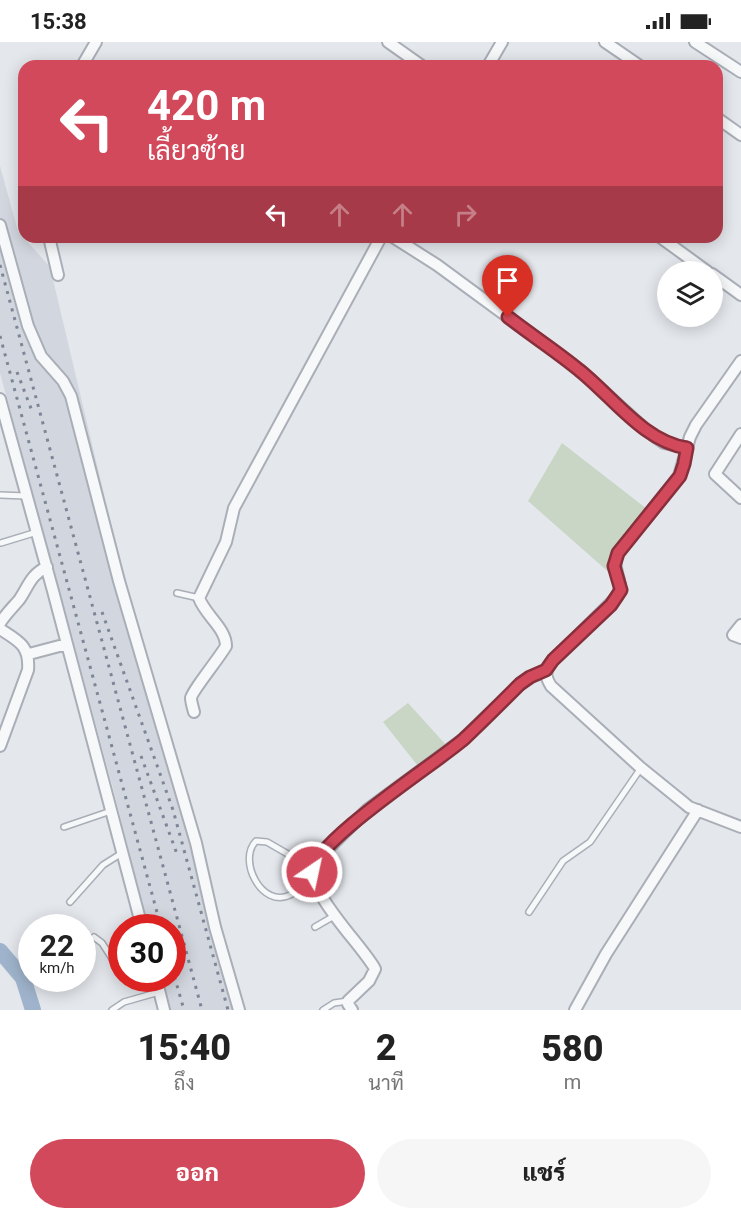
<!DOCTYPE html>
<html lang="th">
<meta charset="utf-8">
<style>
body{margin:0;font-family:Roboto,Sarabun,sans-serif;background:#f6f6f6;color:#222;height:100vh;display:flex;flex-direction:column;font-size:22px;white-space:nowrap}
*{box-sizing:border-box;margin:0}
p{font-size:20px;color:#767676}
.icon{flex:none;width:33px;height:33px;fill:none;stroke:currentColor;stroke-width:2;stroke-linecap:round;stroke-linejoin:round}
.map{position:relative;height:968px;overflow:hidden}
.details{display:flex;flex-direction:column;background:#fff;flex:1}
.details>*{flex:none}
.guide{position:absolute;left:18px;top:18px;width:705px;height:183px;border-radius:18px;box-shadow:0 3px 15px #0003;background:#d1495b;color:#fff;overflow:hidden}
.tools{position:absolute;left:657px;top:219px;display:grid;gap:12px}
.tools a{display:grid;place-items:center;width:66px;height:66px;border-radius:50%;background:#fff;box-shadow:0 3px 15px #0003;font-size:30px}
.speed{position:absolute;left:18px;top:872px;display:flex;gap:12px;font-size:30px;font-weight:700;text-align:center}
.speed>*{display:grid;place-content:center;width:78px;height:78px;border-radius:50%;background:#fff;box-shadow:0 3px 15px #0003;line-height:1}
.speed small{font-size:15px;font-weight:400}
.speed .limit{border:9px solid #d22;background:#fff;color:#111}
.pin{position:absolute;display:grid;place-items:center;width:51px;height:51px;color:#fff;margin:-62px -26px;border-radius:50% 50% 50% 0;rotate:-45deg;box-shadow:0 0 6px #0007}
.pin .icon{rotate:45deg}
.me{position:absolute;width:66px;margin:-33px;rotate:34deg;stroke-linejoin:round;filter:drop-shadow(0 0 4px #0008)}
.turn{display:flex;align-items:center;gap:21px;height:126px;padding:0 30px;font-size:27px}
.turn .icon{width:78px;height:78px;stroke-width:2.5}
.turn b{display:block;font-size:42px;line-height:51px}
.lanes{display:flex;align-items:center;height:57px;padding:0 30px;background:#0003;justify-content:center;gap:30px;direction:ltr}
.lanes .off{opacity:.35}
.eta{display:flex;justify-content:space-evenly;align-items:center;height:102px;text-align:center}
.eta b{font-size:36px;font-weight:800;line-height:42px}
.cta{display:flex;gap:12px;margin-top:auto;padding:12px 30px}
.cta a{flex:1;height:69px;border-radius:36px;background:#d1495b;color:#fff;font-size:24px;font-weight:800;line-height:69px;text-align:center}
.cta a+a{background:#f6f6f6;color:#222}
.status{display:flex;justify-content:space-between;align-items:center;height:42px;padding:0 30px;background:#fff;direction:ltr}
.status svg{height:16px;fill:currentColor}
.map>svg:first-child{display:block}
.built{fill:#d2d6de}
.green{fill:#c9d6c5}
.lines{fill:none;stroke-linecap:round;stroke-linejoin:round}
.river{stroke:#9fb4cc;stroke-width:16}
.lane-casing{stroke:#a9aeb7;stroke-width:8}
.street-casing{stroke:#a9aeb7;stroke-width:14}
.lane{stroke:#f7f8fa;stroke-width:5}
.street{stroke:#f7f8fa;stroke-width:10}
.rail{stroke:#7d8696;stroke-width:3;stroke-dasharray:3 6;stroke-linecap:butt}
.route-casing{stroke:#882f3b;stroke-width:15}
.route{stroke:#d1495b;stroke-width:10}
</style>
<div class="status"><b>15:38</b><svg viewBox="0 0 49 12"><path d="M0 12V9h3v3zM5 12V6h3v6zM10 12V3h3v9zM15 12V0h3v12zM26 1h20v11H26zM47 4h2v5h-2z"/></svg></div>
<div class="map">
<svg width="741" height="968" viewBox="0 0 741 968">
<rect width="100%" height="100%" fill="#e4e7ec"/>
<path class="built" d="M 0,124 L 18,189 L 50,225 L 173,743 L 235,968 L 169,968 L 161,936 L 172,936 L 172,885 L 148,885 L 112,742 L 0,331 Z"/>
<path class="green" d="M 562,401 L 647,467 L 613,509 L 613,534 L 528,459 Z
M 408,661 L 447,704 L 418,724 L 383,680 Z"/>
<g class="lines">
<path class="river" d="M 0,909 L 23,936 L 33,968"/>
<g class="lane-casing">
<path id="lane" d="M 0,453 L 26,454
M 1,501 L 37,490
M 177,551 L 199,556
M 64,785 L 111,769
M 312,826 L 267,800 L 256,799 C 237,818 262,867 290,853 C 299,849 306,838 312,830
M 70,860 L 103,823 L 122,811
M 529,870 L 563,819 L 590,800 L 641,726
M 315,885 L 334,874
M 94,895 L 102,901 L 113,918 L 122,918
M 112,968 L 124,960 L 159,950
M 323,968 L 334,961 L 348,959"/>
</g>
<g class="street-casing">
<path id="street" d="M 388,0 L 422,24
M 605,0 L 640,24
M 695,0 L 741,30
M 82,24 L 96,0
M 488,24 L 502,0
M 717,76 L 741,93
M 0,183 L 28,284 L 41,314 L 63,339 L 71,354 L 119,539 L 196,801 L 215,885 L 239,968
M 49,195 L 58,233
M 393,195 L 437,223 L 580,328 L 647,389 L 664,401 L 687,406
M 660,195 L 708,230
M 712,232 L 741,253
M 741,319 L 696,383 L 690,395 L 679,434 L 618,511 C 610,529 626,539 617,555 L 553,618 C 545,627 544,633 551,644 L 641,726 L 683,760 L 689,765 L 741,785
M 0,357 L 53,549 L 142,885
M 741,392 L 715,432 L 741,456
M 0,581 C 5,573 12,566 19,558 C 28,545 31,532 47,525
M 741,583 L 733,593 L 741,596
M 0,587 C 19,599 30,604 28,628 L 0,704
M 29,612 L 67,602
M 194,670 C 193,666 191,660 191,656 C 192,649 220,615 226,604 C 226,586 205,573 199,556 L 226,500 L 234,466 L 381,195
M 156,936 L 164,968
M 352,968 L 348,962 L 348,959 L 369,939 L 375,927 C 363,904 303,847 314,821 L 367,768 L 462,698 L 520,642 L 530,635 L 546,629
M 575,968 L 606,912 L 698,768"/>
</g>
<use href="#lane" class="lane"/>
<use href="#street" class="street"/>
<path class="rail" d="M 0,223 L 202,968
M 0,294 L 161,885
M 17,330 L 32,369
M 102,570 L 173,768 L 228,968
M 141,714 L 177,812
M 172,926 L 184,968"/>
</g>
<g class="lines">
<g class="route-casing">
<path id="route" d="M 312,830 C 313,800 438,720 464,697 C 483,679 502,660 520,642 L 530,635 L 546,628 L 553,618 L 611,563 L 621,548 L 614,524 L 618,511 L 680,434 L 684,422 L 687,406 C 644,400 612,354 579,328 C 556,309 531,293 508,275"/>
</g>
<use href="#route" class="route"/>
</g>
</svg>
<div class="tools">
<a><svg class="icon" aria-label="layers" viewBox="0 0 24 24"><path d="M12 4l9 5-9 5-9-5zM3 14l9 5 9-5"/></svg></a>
</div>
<div class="speed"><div>22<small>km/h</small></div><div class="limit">30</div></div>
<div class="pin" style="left:508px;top:275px;background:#d93025"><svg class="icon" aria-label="arrive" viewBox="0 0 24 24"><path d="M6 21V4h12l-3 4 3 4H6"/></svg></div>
<svg class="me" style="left:312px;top:830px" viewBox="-20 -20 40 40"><circle r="17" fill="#d1495b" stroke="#fff" stroke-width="3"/><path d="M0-11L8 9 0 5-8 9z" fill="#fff"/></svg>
<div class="guide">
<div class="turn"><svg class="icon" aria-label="left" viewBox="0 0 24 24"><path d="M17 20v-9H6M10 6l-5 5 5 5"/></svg><div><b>420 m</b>เลี้ยวซ้าย</div></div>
<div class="lanes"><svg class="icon" aria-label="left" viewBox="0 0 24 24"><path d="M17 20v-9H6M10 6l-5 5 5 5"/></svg><svg class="icon off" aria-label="ahead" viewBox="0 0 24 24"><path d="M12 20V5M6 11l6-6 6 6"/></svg><svg class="icon off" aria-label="ahead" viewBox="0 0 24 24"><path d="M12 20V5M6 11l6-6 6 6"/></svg><svg class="icon off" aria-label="right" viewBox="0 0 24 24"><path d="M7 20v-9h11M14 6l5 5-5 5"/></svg></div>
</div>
</div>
<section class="details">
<div class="eta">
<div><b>15:40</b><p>ถึง</p></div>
<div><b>2</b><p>นาที</p></div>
<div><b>580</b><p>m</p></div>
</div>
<div class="cta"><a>ออก</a><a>แชร์</a></div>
</section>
